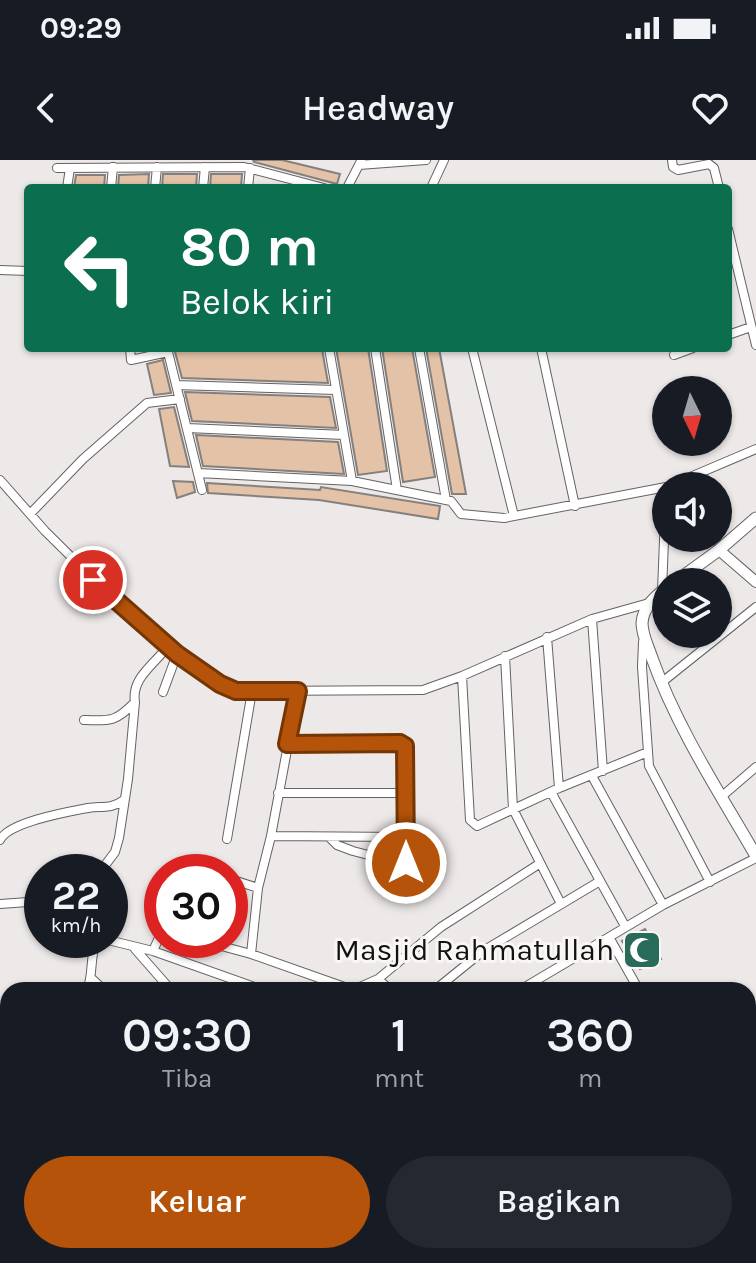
<!DOCTYPE html>
<html lang="id">
<style>
body{margin:0;font-family:Karla,sans-serif;background:#242831;color:#f1f3f6;height:100vh;display:flex;flex-direction:column;font-size:30px;white-space:nowrap}
*{box-sizing:border-box;margin:0}
p{font-size:26px;color:#9ea1a6}
.icon{flex:none;width:44px;height:44px;fill:none;stroke:currentColor;stroke-width:2;stroke-linecap:round;stroke-linejoin:round}
.map{position:relative;flex:1;overflow:hidden}
.panel{position:absolute;left:0px;top:822px;width:756px;height:282px;display:flex;flex-direction:column;background:#171b24;border-radius:24px 24px 0 0;box-shadow:0 2px 6px #0004}
.panel>*{flex:none}
.hud{position:absolute;left:24px;top:24px;width:708px;height:168px;border-radius:8px;box-shadow:0 2px 6px #0004;background:#0b6e4f;color:#fff;overflow:hidden}
.needle{width:52px;rotate:175deg}
.buttons{position:absolute;left:652px;top:216px;display:grid;gap:16px}
.buttons a{display:grid;place-items:center;width:80px;height:80px;border-radius:50%;background:#171b24;box-shadow:0 2px 6px #0004;font-size:40px}
.speed{position:absolute;left:24px;top:694px;display:flex;gap:16px;font-size:40px;font-weight:700;text-align:center}
.speed>*{display:grid;place-content:center;width:104px;height:104px;border-radius:50%;background:#171b24;box-shadow:0 2px 6px #0004;line-height:1}
.speed small{font-size:20px;font-weight:400}
.speed .limit{border:12px solid #d22;background:#fff;color:#111}
.pin{position:absolute;display:grid;place-items:center;width:68px;height:68px;color:#fff;margin:-34px;border:4px solid #fff;border-radius:50%;box-shadow:0 2px 8px #0007}
.me{position:absolute;width:88px;margin:-44px;rotate:0deg;stroke-linejoin:round;filter:drop-shadow(0 0 6px #0008)}
.turn{display:flex;align-items:center;gap:28px;height:168px;padding:0 24px;font-size:36px}
.turn .icon{width:104px;height:104px;stroke-width:2.5}
.turn b{display:block;font-size:56px;line-height:68px}
.eta{display:flex;justify-content:space-evenly;align-items:center;height:136px;text-align:center}
.eta b{font-size:48px;font-weight:600;line-height:56px}
.button{display:flex;gap:16px;margin-top:auto;padding:16px 24px}
.button a{flex:1;height:92px;border-radius:48px;background:#b45309;color:#fff;font-size:32px;font-weight:600;line-height:92px;text-align:center}
.button a+a{background:#242831;color:#f1f3f6}
.status{display:flex;justify-content:space-between;align-items:center;height:56px;padding:0 40px;background:#171b24;direction:ltr}
.status svg{height:22px;fill:currentColor}
header{display:flex;justify-content:space-between;align-items:center;height:104px;padding:0 24px;background:#171b24;font-size:36px;font-weight:600}
.map>svg:first-child{display:block}
.building{fill:#e4c2a7;stroke:#83807e;stroke-width:2}
.lines{fill:none;stroke-linecap:round;stroke-linejoin:round}
.minor-casing{stroke:#666262;stroke-width:10}
.tertiary-casing{stroke:#666262;stroke-width:12}
.secondary-casing{stroke:#666262;stroke-width:13}
.minor{stroke:#fff;stroke-width:8}
.tertiary{stroke:#fff;stroke-width:10}
.secondary{stroke:#fff;stroke-width:11}
.route-casing{stroke:#753606;stroke-width:20}
.route{stroke:#b45309;stroke-width:14}
.labels{text-anchor:middle;stroke-width:6;stroke-linejoin:round;paint-order:stroke}
.poi-label{font-size:30px;fill:#131211;stroke:#faf6f5;text-anchor:end}
</style>
<div class="status"><b>09:29</b><svg viewBox="0 0 49 12"><path d="M0 12V9h3v3zM5 12V6h3v6zM10 12V3h3v9zM15 12V0h3v12zM26 1h20v11H26zM47 4h2v5h-2z"/></svg></div>
<header><svg class="icon" aria-label="back" viewBox="0 0 24 24"><path d="M15 5l-7 7 7 7"/></svg>Headway<svg class="icon" aria-label="heart" viewBox="0 0 24 24"><path d="M12 20l-8-8c-3-5 5-10 8-4 3-6 11-1 8 4z"/></svg></header>
<div class="map">
<svg width="756" height="1103" viewBox="0 0 756 1103">
<rect width="100%" height="100%" fill="#ede9e8"/>
<path class="building" d="M 253,0 L 282,0 L 340,14 L 337,24 L 254,2 Z
M 149,14 L 148,28 L 118,28 L 119,15 Z
M 163,14 L 197,14 L 196,28 L 162,28 Z
M 211,14 L 242,14 L 241,28 L 210,28 Z
M 76,15 L 105,15 L 104,28 L 74,28 Z
M 174,188 L 322,189 L 328,223 L 182,218 Z
M 336,188 L 368,188 L 387,311 L 358,315 Z
M 382,188 L 412,188 L 435,317 L 403,322 Z
M 426,188 L 439,188 L 466,334 L 452,334 Z
M 163,200 L 171,233 L 154,235 L 147,204 Z
M 185,232 L 330,237 L 336,268 L 192,261 Z
M 174,247 L 189,307 L 170,306 L 159,249 Z
M 196,275 L 338,282 L 344,314 L 203,306 Z
M 173,321 L 193,322 L 195,332 L 177,338 Z
M 207,323 L 320,330 L 321,327 L 440,346 L 438,359 L 319,340 L 208,333 Z
M 645,769 L 661,799 L 640,809 L 622,781 Z"/>
<g class="lines">
<g class="minor-casing">
<path id="minor" d="M 672,0 L 673,7 L 678,10 L 709,4 L 714,8 L 719,28
M 359,5 L 426,0
M 57,8 L 244,7 L 324,28
M 67,28 L 70,8
M 111,28 L 113,7
M 155,28 L 157,7
M 203,28 L 205,7
M 248,28 L 250,8
M 347,28 L 361,1
M 431,28 L 444,0
M 728,69 L 756,185
M 0,110 L 28,111
M 728,175 L 751,167
M 130,188 L 131,200 L 168,192
M 167,188 L 202,330
M 329,188 L 352,321
M 375,188 L 397,330
M 419,188 L 446,340
M 472,188 L 514,356
M 541,188 L 575,346
M 674,195 L 693,188
M 176,225 L 336,230
M 187,268 L 344,275
M 198,313 L 352,321 L 451,341 L 461,354 L 504,358 L 666,327
M 0,320 L 45,371 L 127,452 L 177,494 L 220,524 L 236,531 L 423,530 L 462,516 L 592,459 L 649,443
M 669,326 L 756,289
M 30,354 L 83,299 L 147,243 L 180,239
M 662,431 L 666,329
M 592,459 L 603,611
M 547,477 L 559,628
M 643,482 L 642,507 L 649,606 L 710,722
M 505,496 L 513,649 L 561,744
M 462,516 L 470,660 L 477,666 L 559,628 L 648,592
M 661,523 L 756,447
M 298,531 L 271,676 L 406,677
M 163,532 L 177,494
M 84,560 C 110,561 116,562 135,542 C 131,518 154,505 168,486
M 287,584 L 400,583 L 405,586 L 406,703
M 592,616 L 663,745
M 551,632 L 625,766
M 278,633 L 406,633
M 721,637 L 756,607
M 330,678 L 337,685 L 353,691 L 433,712
M 227,679 L 252,531
M 0,680 C 9,662 67,652 88,648 C 102,646 112,649 124,640
M 100,712 L 115,692 L 119,678 L 128,619 L 135,542
M 190,712 L 196,710 L 209,712
M 230,719 L 258,728
M 0,744 L 42,741
M 609,777 L 636,825
M 108,780 L 153,791 L 263,830
M 199,780 L 251,794 L 353,830
M 135,789 L 171,830
M 153,791 L 162,771
M 251,794 L 258,728 L 271,676
M 92,819 L 104,830
M 87,830 C 94,814 89,796 97,780
M 353,830 L 378,819
M 390,830 L 378,819 L 441,767 L 539,704
M 435,830 L 483,791 L 600,721
M 520,830 L 663,745 L 756,698
M 626,830 L 636,825 L 639,830
M 472,1096 L 478,1103
M 532,1096 L 538,1103
M 447,1103 L 454,1096"/>
</g>
<g class="tertiary-casing">
<path id="tertiary" d="M 719,390 L 756,422"/>
</g>
<g class="secondary-casing">
<path id="secondary" d="M 675,422 L 719,390 L 756,358
M 666,428 C 655,437 643,447 642,463 C 642,475 648,486 652,498 C 677,568 719,632 756,696
M 748,937 L 756,930
M 579,1103 L 586,1096"/>
</g>
<use href="#minor" class="minor"/>
<use href="#tertiary" class="tertiary"/>
<use href="#secondary" class="secondary"/>
</g>
<g class="lines">
<g class="route-casing">
<path id="route" d="M 93,420 L 177,494 L 220,524 L 236,531 L 298,531 L 287,584 L 400,583 L 405,586 L 406,703"/>
</g>
<use href="#route" class="route"/>
</g>
<defs>
<g id="mosque-square" transform="scale(2)"><rect x="-9" y="-9" width="18" height="18" rx="4" fill="#296b5b" stroke="#faf6f5"/><path d="M3.5-4.9A6 6 0 1 0 3.5 4.9A5 5 0 1 1 3.5-4.9Z" fill="#fff"/></g>
</defs>
<g fill-rule="evenodd">
<use href="#mosque-square" x="642" y="790"/>
</g>
<g class="labels">
<g class="poi-label">
<text x="614" y="800">Masjid Rahmatullah</text>
</g>
</g>
</svg>
<div class="buttons">
<a><svg class="needle" viewBox="-14 -14 28 28"><path d="M0-13l5 13h-10z" fill="#e53935"/><path d="M0 13l5-13h-10z" fill="#9ea1a6"/></svg></a>
<a><svg class="icon" aria-label="sound" viewBox="0 0 24 24"><path d="M4 9h4l5-4v14l-5-4H4zM17 9q2 3 0 6"/></svg></a>
<a><svg class="icon" aria-label="layers" viewBox="0 0 24 24"><path d="M12 4l9 5-9 5-9-5zM3 14l9 5 9-5"/></svg></a>
</div>
<div class="speed"><div>22<small>km/h</small></div><div class="limit">30</div></div>
<div class="pin" style="left:93px;top:420px;background:#d93025"><svg class="icon" aria-label="arrive" viewBox="0 0 24 24"><path d="M6 21V4h12l-3 4 3 4H6"/></svg></div>
<svg class="me" style="left:406px;top:703px" viewBox="-20 -20 40 40"><circle r="17" fill="#b45309" stroke="#fff" stroke-width="3"/><path d="M0-11L8 9 0 5-8 9z" fill="#fff"/></svg>
<div class="hud">
<div class="turn"><svg class="icon" aria-label="left" viewBox="0 0 24 24"><path d="M17 20v-9H6M10 6l-5 5 5 5"/></svg><div><b>80 m</b>Belok kiri</div></div>
</div>
<section class="panel">
<div class="eta">
<div><b>09:30</b><p>Tiba</p></div>
<div><b>1</b><p>mnt</p></div>
<div><b>360</b><p>m</p></div>
</div>
<div class="button"><a>Keluar</a><a>Bagikan</a></div>
</section>
</div>
